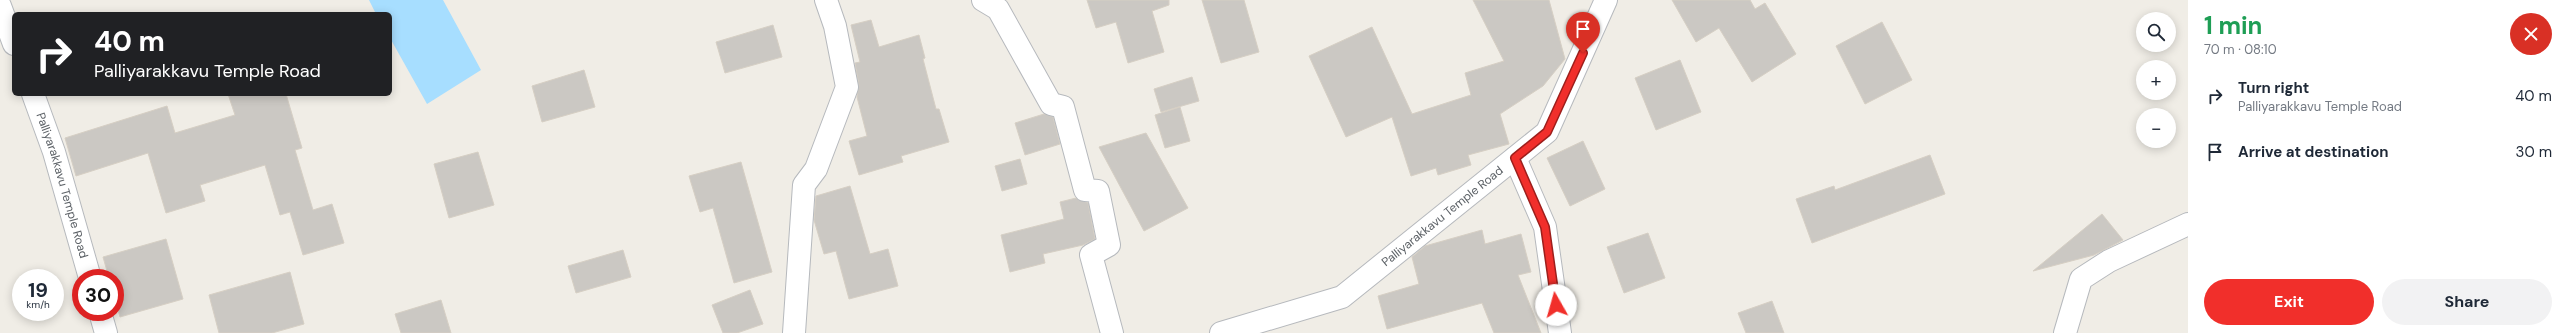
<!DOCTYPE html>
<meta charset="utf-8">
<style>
body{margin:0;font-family:"DM Sans",sans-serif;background:#f2f2f3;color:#1f2937;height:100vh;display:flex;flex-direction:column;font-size:15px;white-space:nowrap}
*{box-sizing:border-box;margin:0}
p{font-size:13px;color:#747a83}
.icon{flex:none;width:22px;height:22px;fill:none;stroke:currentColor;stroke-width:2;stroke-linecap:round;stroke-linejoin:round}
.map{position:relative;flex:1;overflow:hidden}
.drawer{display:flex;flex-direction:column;background:#fff;width:380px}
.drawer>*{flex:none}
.hud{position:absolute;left:12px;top:12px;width:380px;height:84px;border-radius:6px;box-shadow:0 2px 10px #0003;background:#202124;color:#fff;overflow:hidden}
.fabs{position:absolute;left:2136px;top:12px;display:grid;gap:8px}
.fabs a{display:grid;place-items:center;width:40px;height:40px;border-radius:50%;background:#fff;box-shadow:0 2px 10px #0003;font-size:20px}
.speed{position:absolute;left:12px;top:269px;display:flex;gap:8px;font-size:20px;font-weight:700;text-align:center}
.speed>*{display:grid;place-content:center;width:52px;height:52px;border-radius:50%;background:#fff;box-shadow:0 2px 10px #0003;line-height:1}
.speed small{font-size:10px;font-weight:400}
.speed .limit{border:6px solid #d22;background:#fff;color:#111}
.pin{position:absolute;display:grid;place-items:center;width:34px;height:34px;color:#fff;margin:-41px -17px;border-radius:50% 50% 50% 0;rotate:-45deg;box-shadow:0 0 4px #0007}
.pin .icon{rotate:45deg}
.me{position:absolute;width:44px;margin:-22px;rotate:353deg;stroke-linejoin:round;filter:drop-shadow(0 0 3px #0008)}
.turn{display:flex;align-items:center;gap:14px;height:84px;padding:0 16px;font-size:18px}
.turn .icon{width:52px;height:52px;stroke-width:2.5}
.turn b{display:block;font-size:28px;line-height:34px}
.round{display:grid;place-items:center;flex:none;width:42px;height:42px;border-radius:21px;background:#f2f2f3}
.headline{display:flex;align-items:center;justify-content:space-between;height:68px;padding:0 16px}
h1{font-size:24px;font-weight:700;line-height:30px;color:#1e9e55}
.cta{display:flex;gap:8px;margin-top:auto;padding:8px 16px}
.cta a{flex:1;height:46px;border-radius:24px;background:#f12f2b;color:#fff;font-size:16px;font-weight:700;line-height:46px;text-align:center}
.cta a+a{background:#f2f2f3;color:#1f2937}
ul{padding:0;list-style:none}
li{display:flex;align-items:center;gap:12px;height:56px;padding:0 16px}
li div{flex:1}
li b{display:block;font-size:15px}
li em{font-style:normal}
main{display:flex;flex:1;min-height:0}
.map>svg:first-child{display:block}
.water{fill:#a7deff}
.building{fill:#cbc8c3;stroke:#d6cfc4}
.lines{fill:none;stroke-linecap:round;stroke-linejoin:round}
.minor-casing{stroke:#b6b9bd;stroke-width:24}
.tertiary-casing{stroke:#b6b9bd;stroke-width:24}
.minor{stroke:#fff;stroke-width:22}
.tertiary{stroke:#fff;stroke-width:22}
.route-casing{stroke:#9d1f1c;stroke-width:10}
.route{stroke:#f12f2b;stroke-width:7}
.labels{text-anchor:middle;stroke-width:3;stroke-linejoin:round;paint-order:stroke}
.street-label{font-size:12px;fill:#5d6267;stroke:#fff}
</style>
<main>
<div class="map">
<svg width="2188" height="333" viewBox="0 0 2188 333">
<rect width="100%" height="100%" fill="#f0ede6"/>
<path class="water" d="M 369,0 L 443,0 L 481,70 L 427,104 L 390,38 L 390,14 L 376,14 Z"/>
<path class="building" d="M 1087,0 L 1169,0 L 1169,5 L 1152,11 L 1164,52 L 1128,63 L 1116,22 L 1096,28 Z
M 1202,0 L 1244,0 L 1259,52 L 1221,63 Z
M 1473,0 L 1549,0 L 1565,59 L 1543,86 L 1500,114 L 1509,144 L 1468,155 L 1471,165 L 1438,175 L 1436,168 L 1411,176 L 1392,117 L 1346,137 L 1309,56 L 1372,27 L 1412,114 L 1471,95 L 1465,73 L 1504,61 Z
M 1672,0 L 1750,0 L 1755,9 L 1765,3 L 1796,54 L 1752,82 L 1719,28 L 1696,42 Z
M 871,20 L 879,47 L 919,35 L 925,58 L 923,59 L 936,109 L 939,109 L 949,142 L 901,156 L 903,162 L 859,175 L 849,141 L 867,136 L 857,97 L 859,85 L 855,63 L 860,62 L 851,25 Z
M 1882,22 L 1912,80 L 1865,104 L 1836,46 Z
M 773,25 L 782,57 L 725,73 L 716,42 Z
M 1680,60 L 1701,112 L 1656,130 L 1635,78 Z
M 584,70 L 595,107 L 542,122 L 532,86 Z
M 1192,77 L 1199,101 L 1161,112 L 1154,89 Z
M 228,94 L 286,94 L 302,148 L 295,150 L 313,210 L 332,204 L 344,243 L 303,255 L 290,212 L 280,215 L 265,165 L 200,185 L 205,201 L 166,213 L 148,153 L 76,176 L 65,138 L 167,106 L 175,133 L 235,115 Z
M 1180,107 L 1190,141 L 1165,148 L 1155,115 Z
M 1044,114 L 1053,117 L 1060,144 L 1025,155 L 1015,123 Z
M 1146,133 L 1188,208 L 1144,231 L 1099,147 Z
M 1583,141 L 1605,189 L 1570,206 L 1547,158 Z
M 478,152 L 494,205 L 449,218 L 434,164 Z
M 1930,155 L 1945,194 L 1812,243 L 1796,199 L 1834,186 L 1835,190 Z
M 1020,159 L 1027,184 L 1002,191 L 995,166 Z
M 741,162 L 772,272 L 734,283 L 713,208 L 700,212 L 689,176 Z
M 850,186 L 870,254 L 888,249 L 898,286 L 849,299 L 836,251 L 824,254 L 814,220 L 816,196 Z
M 1076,198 L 1088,203 L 1095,239 L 1083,245 L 1043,254 L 1045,263 L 1010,272 L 1001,235 L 1064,219 L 1060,202 Z
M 2102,214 L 2123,240 L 2094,255 L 2033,271 Z
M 1482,230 L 1485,244 L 1521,234 L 1531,272 L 1518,275 L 1541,333 L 1494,333 L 1482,303 L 1387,329 L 1378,296 L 1419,284 L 1412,257 L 1425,246 Z
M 1648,233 L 1665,278 L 1624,293 L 1607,247 Z
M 166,239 L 183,299 L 120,317 L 115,299 L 115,278 L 109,278 L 103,257 Z
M 623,250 L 631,277 L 576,293 L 568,266 Z
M 290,272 L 304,324 L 272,333 L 219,333 L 209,295 Z
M 750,290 L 763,324 L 737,333 L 723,333 L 712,305 Z
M 441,300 L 451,333 L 401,333 L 395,314 Z
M 1772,301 L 1784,333 L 1746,333 L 1738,313 Z"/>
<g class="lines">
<g class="minor-casing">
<path id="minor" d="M 983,0 L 998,9 L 1051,104 L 1063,107 L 1085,190 L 1098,191 L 1109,245 L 1091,255 L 1112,333
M 1515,158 L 1545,227 L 1560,333
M 794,333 L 804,185 L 816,169 L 847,87 L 835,26 L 826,0
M 2065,333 L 2081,279 L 2109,261 L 2188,224"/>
</g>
<g class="tertiary-casing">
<g id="tertiary">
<path d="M 0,6 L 14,44"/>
<path id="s1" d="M 33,94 L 54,152 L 90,278"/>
<path d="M 100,312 L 106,333"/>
<path id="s2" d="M 1221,333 L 1342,297 L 1547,132 L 1606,0"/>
</g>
</g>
<use href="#minor" class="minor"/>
<use href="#tertiary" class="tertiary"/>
</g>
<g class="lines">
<g class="route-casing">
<path id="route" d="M 1556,305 L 1545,227 L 1515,158 L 1547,132 L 1583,53"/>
</g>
<use href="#route" class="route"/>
</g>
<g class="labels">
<g class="street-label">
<text dy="4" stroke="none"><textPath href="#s1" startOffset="96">Palliyarakkavu Temple Road</textPath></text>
<text dy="4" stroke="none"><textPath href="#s2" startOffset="255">Palliyarakkavu Temple Road</textPath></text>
</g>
</g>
</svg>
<div class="fabs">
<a><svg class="icon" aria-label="search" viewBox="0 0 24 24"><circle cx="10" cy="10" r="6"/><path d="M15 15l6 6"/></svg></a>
<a>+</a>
<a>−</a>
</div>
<div class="speed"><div>19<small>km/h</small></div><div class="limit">30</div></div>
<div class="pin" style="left:1583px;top:53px;background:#d93025"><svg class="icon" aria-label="arrive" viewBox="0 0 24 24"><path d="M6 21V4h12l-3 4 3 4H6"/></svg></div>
<svg class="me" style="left:1556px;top:305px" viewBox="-20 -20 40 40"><circle r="19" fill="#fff"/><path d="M0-13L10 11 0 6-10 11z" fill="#f12f2b"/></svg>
<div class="hud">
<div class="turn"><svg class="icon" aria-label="right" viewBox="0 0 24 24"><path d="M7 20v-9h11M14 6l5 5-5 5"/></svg><div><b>40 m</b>Palliyarakkavu Temple Road</div></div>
</div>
</div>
<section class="drawer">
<div class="headline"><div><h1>1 min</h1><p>70 m · 08:10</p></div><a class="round" style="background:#d93025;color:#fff"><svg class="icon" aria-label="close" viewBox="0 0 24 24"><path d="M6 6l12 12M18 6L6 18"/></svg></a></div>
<ul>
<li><svg class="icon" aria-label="right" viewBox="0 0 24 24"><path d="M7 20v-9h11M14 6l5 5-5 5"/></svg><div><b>Turn right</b><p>Palliyarakkavu Temple Road</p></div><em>40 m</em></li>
<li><svg class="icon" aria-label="arrive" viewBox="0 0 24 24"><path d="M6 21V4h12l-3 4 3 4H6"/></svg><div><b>Arrive at destination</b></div><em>30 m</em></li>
</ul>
<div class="cta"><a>Exit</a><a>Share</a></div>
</section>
</main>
